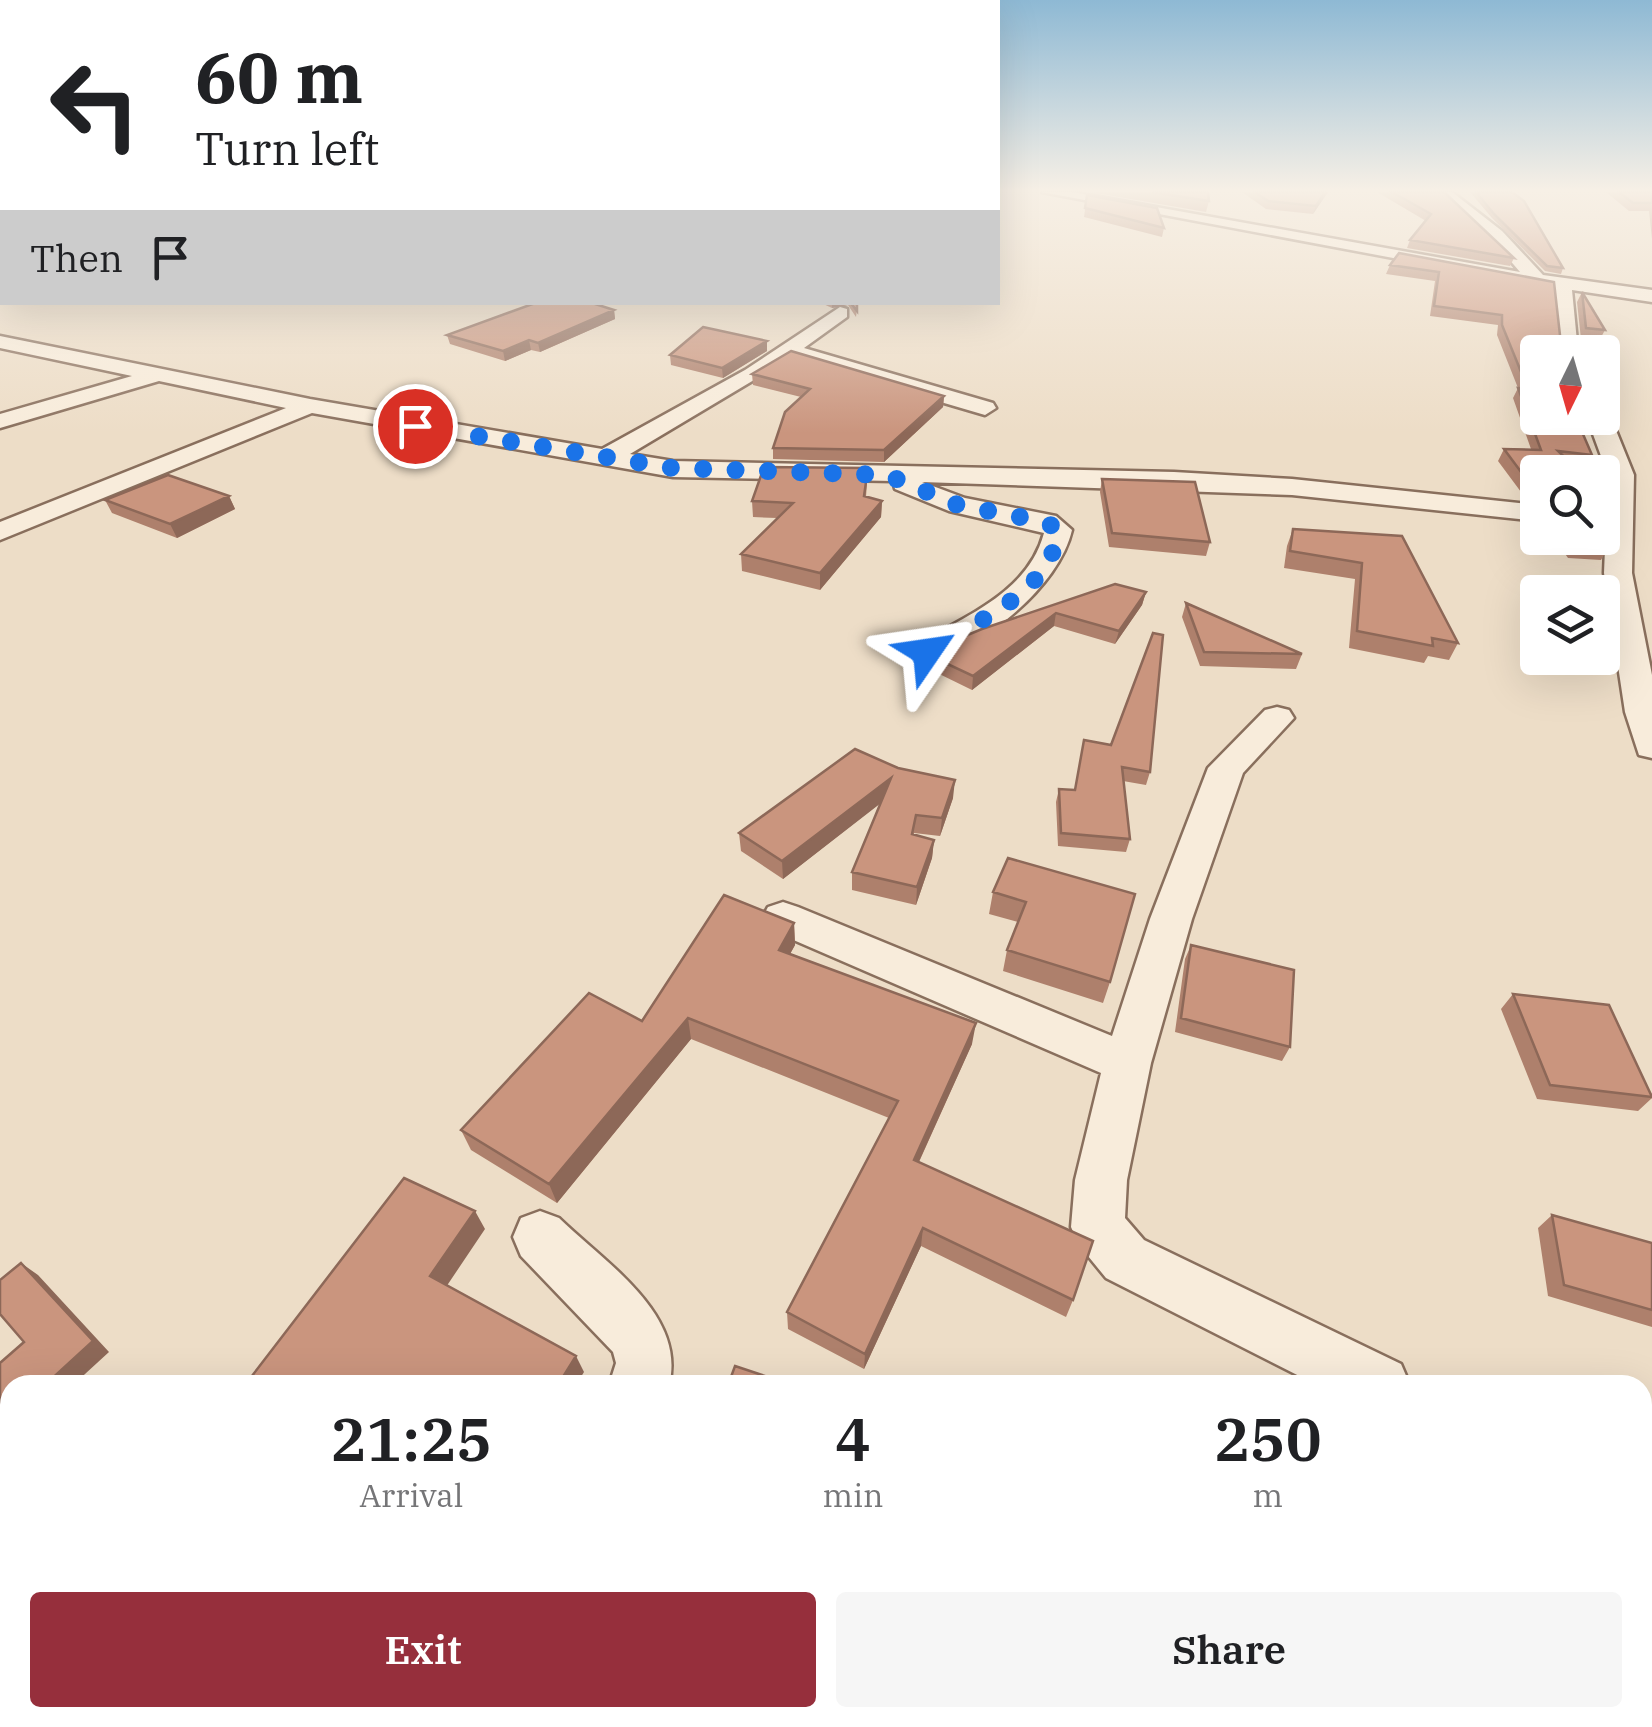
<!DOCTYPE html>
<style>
body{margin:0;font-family:"IBM Plex Serif",serif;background:#f6f6f6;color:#202124;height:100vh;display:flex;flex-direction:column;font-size:38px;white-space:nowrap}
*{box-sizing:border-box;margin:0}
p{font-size:32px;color:#757577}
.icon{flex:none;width:55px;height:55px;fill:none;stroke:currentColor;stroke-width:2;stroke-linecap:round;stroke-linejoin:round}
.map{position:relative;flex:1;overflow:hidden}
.drawer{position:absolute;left:0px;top:1375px;width:1652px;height:352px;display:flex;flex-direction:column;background:#fff;border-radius:30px 30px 0 0;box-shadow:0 10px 40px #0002}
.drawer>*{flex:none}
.hud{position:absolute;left:0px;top:0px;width:1000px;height:305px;box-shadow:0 10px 40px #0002;background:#fff;color:#202124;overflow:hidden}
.needle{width:65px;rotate:185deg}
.tools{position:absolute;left:1520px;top:335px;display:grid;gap:20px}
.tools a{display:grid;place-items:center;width:100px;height:100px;border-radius:10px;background:#fff;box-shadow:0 10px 40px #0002;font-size:50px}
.pin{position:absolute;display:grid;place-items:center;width:85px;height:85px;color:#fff;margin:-42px;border:5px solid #fff;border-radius:50%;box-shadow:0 2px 10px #0007}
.me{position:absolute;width:110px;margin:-55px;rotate:58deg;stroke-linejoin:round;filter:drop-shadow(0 0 8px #0008)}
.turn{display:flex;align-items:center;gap:35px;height:210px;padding:0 30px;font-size:45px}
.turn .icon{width:130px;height:130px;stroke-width:2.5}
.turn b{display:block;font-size:70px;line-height:85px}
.then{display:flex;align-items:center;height:95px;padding:0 30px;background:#0003;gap:20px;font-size:38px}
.eta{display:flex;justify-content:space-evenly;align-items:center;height:170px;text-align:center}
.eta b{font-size:60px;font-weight:600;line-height:70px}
.cta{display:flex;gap:20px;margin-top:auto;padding:20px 30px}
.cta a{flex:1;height:115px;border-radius:10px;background:#962f3c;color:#fff;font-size:40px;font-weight:600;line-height:115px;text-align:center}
.cta a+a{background:#f6f6f6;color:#202124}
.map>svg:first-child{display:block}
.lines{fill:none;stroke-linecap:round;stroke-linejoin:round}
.minor-casing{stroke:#896f5d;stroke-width:5}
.minor{fill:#f8ecdb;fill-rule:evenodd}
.wall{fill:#ae806c}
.shaded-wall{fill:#8d6858}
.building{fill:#ca957e;stroke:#8d6858;stroke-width:2.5}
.route{stroke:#1a73e8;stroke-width:18;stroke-dasharray:0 32.4}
</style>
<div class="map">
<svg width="1652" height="1727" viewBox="0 0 1652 1727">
<rect width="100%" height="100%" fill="#edddc7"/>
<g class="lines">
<g class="minor-casing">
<path id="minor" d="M 1042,192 L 1072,192 L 1520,272 L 1490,237 L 1436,192 L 1452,192 L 1502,231 L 1543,275 L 1652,290 L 1652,302 L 1572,290 L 1578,352 L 1558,352 L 1553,288 Z
M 840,307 L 847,309 L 847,317 L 804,348 L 993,403 L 996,408 L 985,415 L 791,358 L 630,454 L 673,461 L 1174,472 L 1292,479 L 1538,505 L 1538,521 L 1292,495 L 922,482 L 965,498 L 1056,516 L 1072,530 C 1059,587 982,648 927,662 L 916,659 L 911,652 L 916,645 C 965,616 1028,593 1044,533 L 949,511 L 895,489 L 893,481 L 673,477 L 312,413 L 0,540 L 0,522 L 286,408 L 159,381 L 0,428 L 0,414 L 132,376 L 0,348 L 0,336 L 310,399 L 602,449 L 745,370 Z
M 1602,412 L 1611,418 L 1634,475 L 1632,573 L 1652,675 L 1652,758 L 1639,755 L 1625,712 L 1604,573 L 1608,475 L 1587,418 L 1602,418 Z
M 1277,707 L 1289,710 L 1294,718 L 1243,773 L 1192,919 L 1151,1063 L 1127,1180 L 1125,1218 L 1144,1240 L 1401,1364 L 1410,1385 L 1317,1385 L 1106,1278 L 1079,1245 L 1071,1227 L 1075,1180 L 1101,1073 L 768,929 L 762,918 L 768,907 L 783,902 L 798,907 L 1112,1036 L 1150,919 L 1208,768 L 1265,710 Z
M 540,1211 L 559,1218 C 604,1262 687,1314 669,1385 L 609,1385 L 616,1363 L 613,1352 L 521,1256 L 513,1237 L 521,1218 Z
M 1642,1438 L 1652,1439 L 1652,1503 L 1642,1501 Z
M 413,1718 L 487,1718 L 483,1727 L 409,1727 Z"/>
</g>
<use href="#minor" class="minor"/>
</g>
<path class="wall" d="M 1090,192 L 1208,192 L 1209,201 L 1206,212 Z
M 1242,192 L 1328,192 L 1313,214 L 1266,209 Z
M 1377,192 L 1444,192 L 1514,258 L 1510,266 L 1407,248 L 1410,240 L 1426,221 Z
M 1470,192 L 1512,192 L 1563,268 L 1561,274 L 1545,271 L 1492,218 Z
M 1606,192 L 1652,192 L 1652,239 L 1649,211 L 1629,211 Z
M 1087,195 L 1164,228 L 1162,237 L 1084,217 Z
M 1390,265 L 1554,282 L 1538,352 L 1592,455 L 1586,466 L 1572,465 L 1538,472 L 1538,502 L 1527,500 L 1498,461 L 1504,449 L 1531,449 L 1513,398 L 1518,388 L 1497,335 L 1498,325 L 1430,316 L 1435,281 L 1386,274 Z
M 1582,292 L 1605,330 L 1599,341 L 1581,339 L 1577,302 Z
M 819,302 L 858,302 L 856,317 L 848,305 L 832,308 Z
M 614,310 L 615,319 L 540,352 L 531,350 L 505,361 L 450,344 L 447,335 Z
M 767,351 L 723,378 L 671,365 L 670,355 Z
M 752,374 L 944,396 L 943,407 L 884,462 L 773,459 L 773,448 L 801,397 L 753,385 Z
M 868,468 L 866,497 L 882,501 L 881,517 L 820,590 L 742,571 L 741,554 L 777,518 L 753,517 L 752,501 Z
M 1102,479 L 1210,542 L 1206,556 L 1109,547 L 1100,492 Z
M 229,496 L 235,509 L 177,538 L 112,513 L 105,500 Z
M 1293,529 L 1402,536 L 1458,643 L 1449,660 L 1428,656 L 1424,663 L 1349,648 L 1355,579 L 1284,568 L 1287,546 Z
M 1554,538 L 1602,538 L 1608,548 L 1601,560 L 1568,558 Z
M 1146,592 L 1142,605 L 1115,644 L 1054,626 L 972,690 L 923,666 L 924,653 L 982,629 Z
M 1186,603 L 1302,654 L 1296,669 L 1200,666 L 1182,617 Z
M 1084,740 L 1150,772 L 1146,785 L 1123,781 L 1130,839 L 1126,852 L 1058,846 L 1056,802 L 1059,789 L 1075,790 Z
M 855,749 L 953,798 L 940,836 L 914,833 L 914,835 L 934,840 L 932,858 L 916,905 L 852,890 L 852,872 L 880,803 L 783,879 L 741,851 L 739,833 Z
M 1008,858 L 1110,982 L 1103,1003 L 1003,971 L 1007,950 L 1018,922 L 989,914 L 993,892 Z
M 794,923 L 795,945 L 790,954 L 972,1044 L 919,1162 L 1073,1300 L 1066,1317 L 921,1246 L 864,1369 L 788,1329 L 787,1312 L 889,1118 L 691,1039 L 557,1203 L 471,1150 L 461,1130 L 642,1021 Z
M 1191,945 L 1290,1047 L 1282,1061 L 1175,1032 L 1185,959 Z
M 1513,994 L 1652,1094 L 1652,1098 L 1638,1111 L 1537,1099 L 1501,1009 Z
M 1552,1215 L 1652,1243 L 1652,1327 L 1548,1296 L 1538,1228 Z
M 984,1718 L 1037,1718 L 1054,1727 L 981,1727 Z"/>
<path class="shaded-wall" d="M 1325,192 L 1328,192 L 1313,214 L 1316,206 Z
M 832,302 L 848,302 L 848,305 L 832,308 Z
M 614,310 L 615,319 L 540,352 L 538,343 Z
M 529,340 L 531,350 L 505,361 L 503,351 Z
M 767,341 L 767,351 L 723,378 L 722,368 Z
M 944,396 L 943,407 L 884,462 L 884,450 Z
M 229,496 L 235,509 L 177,538 L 170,524 Z
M 882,501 L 881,517 L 820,590 L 820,573 Z
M 1146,592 L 1142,605 L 1115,644 L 1119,631 Z
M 1056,613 L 1054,626 L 972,690 L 973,676 Z
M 891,778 L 890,796 L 783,879 L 782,861 Z
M 955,780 L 953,798 L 940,836 L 942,818 Z
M 934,840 L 932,858 L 916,905 L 917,887 Z
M 794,923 L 795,945 L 780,972 L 779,950 Z
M 688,1018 L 691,1039 L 557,1203 L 549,1184 Z
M 976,1023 L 972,1044 L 911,1179 L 914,1160 Z
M 475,1211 L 485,1229 L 442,1293 L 430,1276 Z
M 923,1228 L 921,1246 L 864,1369 L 865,1354 Z
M 21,1263 L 38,1275 L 109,1352 L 73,1385 L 45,1385 Z
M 576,1356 L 584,1372 L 576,1385 L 558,1385 Z
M 10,1416 L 10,1444 L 0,1432 L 0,1426 Z
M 10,1492 L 10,1518 L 0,1528 L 0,1501 Z
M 740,1718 L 744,1718 L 742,1727 L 737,1727 Z"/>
<path class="building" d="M 0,192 L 2,192 L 2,218 L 0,217 Z
M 1152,192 L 1208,192 L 1209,201 Z
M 1255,192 L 1325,192 L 1316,206 L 1268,201 Z
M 1392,192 L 1444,192 L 1514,258 L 1410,240 L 1431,214 Z
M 1476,192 L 1512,192 L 1524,201 L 1563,268 L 1547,266 L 1494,214 Z
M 1619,192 L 1652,192 L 1652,203 L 1633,203 Z
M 1087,195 L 1157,208 L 1164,228 L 1085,208 Z
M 1399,253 L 1554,282 L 1561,344 L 1559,352 L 1538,352 L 1538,418 L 1576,418 L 1592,455 L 1558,451 L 1580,472 L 1538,472 L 1538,489 L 1533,488 L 1504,449 L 1541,450 L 1518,388 L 1528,389 L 1502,325 L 1502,315 L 1434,306 L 1439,272 L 1390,265 Z
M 1582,292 L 1605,330 L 1586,328 Z
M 538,302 L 589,302 L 614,310 L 538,343 L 529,340 L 503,351 L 447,335 Z
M 850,302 L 857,302 L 857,311 Z
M 703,327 L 767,341 L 722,368 L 670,355 Z
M 791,351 L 944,396 L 884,450 L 773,448 L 785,412 L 810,389 L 752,374 Z
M 764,467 L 868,468 L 864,496 L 882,501 L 820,573 L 741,554 L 793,503 L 752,501 Z
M 168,475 L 229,496 L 170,524 L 105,500 Z
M 1102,479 L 1195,482 L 1210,542 L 1112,533 Z
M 1602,526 L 1609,533 L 1608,548 L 1575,546 L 1569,538 L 1602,538 Z
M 1293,529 L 1402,536 L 1458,643 L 1432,638 L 1433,646 L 1357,631 L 1362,563 L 1290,551 Z
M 1115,584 L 1146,592 L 1119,631 L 1056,613 L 973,676 L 924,653 L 982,629 Z
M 1186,603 L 1302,654 L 1204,652 Z
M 1153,633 L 1163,635 L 1150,772 L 1122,767 L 1130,839 L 1061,833 L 1059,789 L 1075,790 L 1084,740 L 1111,745 Z
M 855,749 L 898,768 L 955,780 L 942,818 L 916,815 L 912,834 L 934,840 L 917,887 L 852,872 L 891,778 L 782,861 L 739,833 Z
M 1008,858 L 1135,894 L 1110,982 L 1007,950 L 1026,902 L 993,892 Z
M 724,895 L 794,923 L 779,950 L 976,1023 L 914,1160 L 1093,1241 L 1073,1300 L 923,1228 L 865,1354 L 787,1312 L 898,1101 L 688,1018 L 549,1184 L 461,1130 L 589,993 L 642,1021 Z
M 1191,945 L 1294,970 L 1290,1047 L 1181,1018 Z
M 1513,994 L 1609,1005 L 1652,1097 L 1550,1085 Z
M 404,1178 L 475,1211 L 430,1276 L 576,1356 L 558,1385 L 245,1385 Z
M 1552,1215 L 1652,1243 L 1652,1310 L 1564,1285 Z
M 21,1263 L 93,1341 L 45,1385 L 10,1385 L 10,1416 L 0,1426 L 0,1363 L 24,1342 L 0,1314 L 0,1280 Z
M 735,1366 L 792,1385 L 728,1385 Z
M 0,1432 L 10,1444 L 10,1492 L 0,1501 Z
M 541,1718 L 740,1718 L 737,1727 L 537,1727 Z
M 989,1718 L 1037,1718 L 1054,1727 L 986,1727 Z"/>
<linearGradient id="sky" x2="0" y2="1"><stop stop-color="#8eb9d4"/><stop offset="0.44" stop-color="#f7f0e6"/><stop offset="1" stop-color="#f7f0e6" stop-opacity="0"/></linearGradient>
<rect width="1652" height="433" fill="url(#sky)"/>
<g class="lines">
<path class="route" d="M 415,426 L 673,468 L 887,475 L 958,505 L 1046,522 L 1058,530 C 1053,592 974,622 927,652"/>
</g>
</svg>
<div class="tools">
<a><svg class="needle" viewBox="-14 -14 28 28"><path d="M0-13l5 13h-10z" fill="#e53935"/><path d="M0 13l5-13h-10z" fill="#757577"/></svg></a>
<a><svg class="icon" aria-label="search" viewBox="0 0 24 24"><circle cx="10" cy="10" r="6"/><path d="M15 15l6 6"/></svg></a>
<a><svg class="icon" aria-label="layers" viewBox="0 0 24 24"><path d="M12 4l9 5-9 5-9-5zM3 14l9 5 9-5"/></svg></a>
</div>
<div class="pin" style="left:415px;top:426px;background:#d93025"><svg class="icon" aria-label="arrive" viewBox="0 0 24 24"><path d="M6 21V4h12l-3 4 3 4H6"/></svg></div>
<svg class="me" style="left:927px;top:652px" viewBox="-20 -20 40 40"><path d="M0-17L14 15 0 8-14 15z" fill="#1a73e8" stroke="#fff" stroke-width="4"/></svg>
<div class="hud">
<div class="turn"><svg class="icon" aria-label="left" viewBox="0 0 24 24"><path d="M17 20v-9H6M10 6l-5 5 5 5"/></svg><div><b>60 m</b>Turn left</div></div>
<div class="then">Then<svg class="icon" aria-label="arrive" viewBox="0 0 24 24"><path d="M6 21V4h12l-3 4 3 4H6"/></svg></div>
</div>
<section class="drawer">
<div class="eta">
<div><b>21:25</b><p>Arrival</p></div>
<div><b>4</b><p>min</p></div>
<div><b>250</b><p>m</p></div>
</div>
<div class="cta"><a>Exit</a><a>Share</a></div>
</section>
</div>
